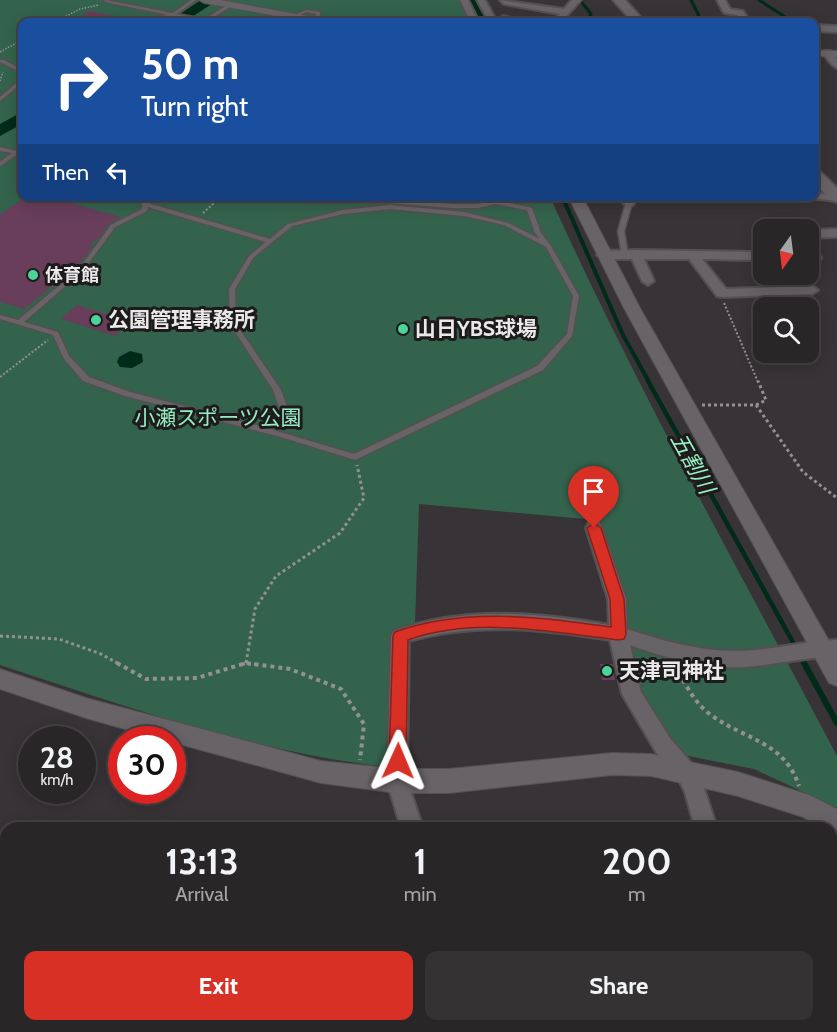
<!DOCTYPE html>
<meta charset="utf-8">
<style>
body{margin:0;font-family:Cabin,"Noto Sans JP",sans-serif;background:#353234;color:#f1f3f6;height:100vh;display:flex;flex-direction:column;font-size:22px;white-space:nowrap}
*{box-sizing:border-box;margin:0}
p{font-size:20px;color:#a5a5a8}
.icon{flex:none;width:33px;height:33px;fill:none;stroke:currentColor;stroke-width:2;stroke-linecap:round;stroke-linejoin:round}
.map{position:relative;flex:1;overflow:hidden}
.details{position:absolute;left:0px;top:822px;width:837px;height:210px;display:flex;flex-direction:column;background:#292628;border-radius:18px 18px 0 0;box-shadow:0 3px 15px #0003,0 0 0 2px #454345}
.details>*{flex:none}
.hud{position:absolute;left:18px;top:18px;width:801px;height:183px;border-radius:12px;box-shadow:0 3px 15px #0003,0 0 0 2px #454345;background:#1a4fa0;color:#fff;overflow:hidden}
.needle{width:39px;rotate:194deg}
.buttons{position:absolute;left:753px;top:219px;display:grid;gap:12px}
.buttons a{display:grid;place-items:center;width:66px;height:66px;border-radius:12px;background:#292628;box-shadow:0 3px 15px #0003,0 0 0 2px #454345;font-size:30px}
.speed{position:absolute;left:18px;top:726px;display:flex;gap:12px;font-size:30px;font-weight:700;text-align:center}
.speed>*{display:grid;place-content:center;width:78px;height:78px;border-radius:50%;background:#292628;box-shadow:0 3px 15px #0003,0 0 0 2px #454345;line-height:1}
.speed small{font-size:15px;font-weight:400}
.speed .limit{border:9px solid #d22;background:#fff;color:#111}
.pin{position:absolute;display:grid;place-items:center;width:51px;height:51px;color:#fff;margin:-62px -26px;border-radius:50% 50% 50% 0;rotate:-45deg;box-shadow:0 0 6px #0007}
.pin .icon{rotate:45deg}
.me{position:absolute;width:66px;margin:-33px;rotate:1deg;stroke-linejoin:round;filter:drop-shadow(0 0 4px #0008)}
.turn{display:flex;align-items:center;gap:21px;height:126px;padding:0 24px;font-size:27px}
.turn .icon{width:78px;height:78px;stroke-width:2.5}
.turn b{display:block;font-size:42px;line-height:51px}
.then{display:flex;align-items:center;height:57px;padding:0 24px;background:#0003;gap:12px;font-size:22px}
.eta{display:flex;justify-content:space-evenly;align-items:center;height:102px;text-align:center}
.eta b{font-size:36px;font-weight:800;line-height:42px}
.action{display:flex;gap:12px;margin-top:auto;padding:12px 24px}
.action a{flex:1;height:69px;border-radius:12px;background:#d93025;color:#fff;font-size:24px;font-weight:800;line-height:69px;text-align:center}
.action a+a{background:#353234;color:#f1f3f6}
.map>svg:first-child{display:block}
.green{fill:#34634d}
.water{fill:#002a19}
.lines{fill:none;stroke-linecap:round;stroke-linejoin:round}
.stream-far3{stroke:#002a19;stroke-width:3}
.stream-far2{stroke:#002a19;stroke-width:4}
.stream-far1{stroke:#002a19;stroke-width:4.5}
.stream{stroke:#002a19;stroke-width:6}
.river{fill:#002a19;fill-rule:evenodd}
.building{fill:#683e5b}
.service-casing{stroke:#545052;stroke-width:3}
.minor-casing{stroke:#545052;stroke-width:4}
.tertiary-casing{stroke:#545052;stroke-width:2}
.secondary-casing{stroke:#545052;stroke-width:4}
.path-far3{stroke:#939092;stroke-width:1.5;stroke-dasharray:1.5 1.5;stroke-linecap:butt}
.path-far2{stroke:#939092;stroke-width:2;stroke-dasharray:2 2;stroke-linecap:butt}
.path-far1{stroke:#939092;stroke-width:3;stroke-dasharray:3 3;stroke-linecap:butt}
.path{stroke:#939092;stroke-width:4;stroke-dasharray:4 4;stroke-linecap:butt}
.service{fill:#686366;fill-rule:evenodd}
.minor{fill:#686366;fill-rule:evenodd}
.tertiary{fill:#686366;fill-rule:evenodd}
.secondary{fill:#686366;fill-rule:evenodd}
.route{fill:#d93025;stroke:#8d1f18;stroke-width:1.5}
.poi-dot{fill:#4cd39a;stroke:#1d1b1c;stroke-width:2}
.labels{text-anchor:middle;stroke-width:6;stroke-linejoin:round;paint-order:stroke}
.far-poi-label{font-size:18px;font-weight:bold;fill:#ebe8ea;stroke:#1d1b1c;text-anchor:start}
.poi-label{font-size:21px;font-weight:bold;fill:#ebe8ea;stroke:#1d1b1c;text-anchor:start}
.park-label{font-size:21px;fill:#96ecc2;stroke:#1d1b1c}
.water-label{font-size:22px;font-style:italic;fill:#9af0c5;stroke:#1d1b1c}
</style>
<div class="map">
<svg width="837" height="1032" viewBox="0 0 837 1032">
<rect width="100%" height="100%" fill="#373336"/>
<path class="green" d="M 0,0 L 462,0 L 475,22 L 22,22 L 22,196 L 404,196 L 448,200 L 448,196 L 550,197 C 636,387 739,570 837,756 L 837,808 L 754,769 L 673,753 L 640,691 L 616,566 L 597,520 L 419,504 L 415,624 L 394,632 L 387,767 C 254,752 127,707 0,665 Z"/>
<path class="water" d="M 130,351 L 142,354 L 143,362 L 132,368 L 120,367 L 117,362 L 119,357 Z"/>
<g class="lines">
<path class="stream-far3" d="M 580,0 L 591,14 L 587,22
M 691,0 L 702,22
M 759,0 L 793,22"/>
<path class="stream-far2" d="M 562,196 L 623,335 L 649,382"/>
<path class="stream-far1" d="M 648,381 L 805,664"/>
<path class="stream" d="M 804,663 L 837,723"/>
<path class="river" d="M 201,0 L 218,0 L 184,22 L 168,22 Z
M 466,0 L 480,0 L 491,22 L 477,22 Z
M 22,112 L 22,124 L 0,136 L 0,124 Z"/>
</g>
<path class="building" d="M 90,11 L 120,17 L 119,22 L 70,22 Z
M 26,196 L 45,196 L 121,217 L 109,224 L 100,237 L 89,245 L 93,246 L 81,262 L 24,309 L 0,302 L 0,215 Z
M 77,305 L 130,321 L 115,336 L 61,319 Z
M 600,664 L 613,664 L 615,680 L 602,680 Z"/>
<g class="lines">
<g class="service-casing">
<path id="service" d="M 105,0 L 173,13 L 191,0 L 196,0 L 177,14 L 205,19 L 229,4 L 233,5 L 206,22 L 174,16 L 148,22 L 155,17 L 168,15 L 106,2 L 104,1 Z
M 306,10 L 320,12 L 320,17 L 316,21 L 312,21 L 312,19 L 316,17 L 316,14 L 306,12 L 294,18 L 290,17 Z
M 0,60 L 4,60 L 22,70 L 22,73 L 0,62 Z
M 20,80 L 22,80 L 22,83 L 0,101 L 0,97 Z
M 0,147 L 16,151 L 22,147 L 22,151 L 21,154 L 18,154 L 0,166 L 0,162 L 12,153 L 0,151 Z
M 142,196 L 148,196 L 148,203 L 270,239 L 288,224 L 343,210 L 390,205 L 464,212 L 508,223 L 540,239 L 535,233 L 527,210 L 495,204 L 478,208 L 452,208 L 377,202 L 310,203 L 292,196 L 302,196 L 310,199 L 377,198 L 452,204 L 478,204 L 495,200 L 532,208 L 541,233 L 551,246 L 579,296 L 572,336 L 543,370 L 355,460 L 281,437 L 125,396 L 83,381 L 64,359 L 53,335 L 0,319 L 0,315 L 18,320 L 79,269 L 111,225 L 142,209 ZM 148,207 L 266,242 L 249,256 L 229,289 L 230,324 L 273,390 L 279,407 L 267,428 L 130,392 L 89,377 L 69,356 L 58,332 L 24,322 L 83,271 L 115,227 L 147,211 ZM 390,209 L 464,216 L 504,225 L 546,247 L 573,296 L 567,334 L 537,366 L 354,454 L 273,430 L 287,407 L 281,390 L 236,324 L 235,289 L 253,258 L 292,226 L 343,214 Z
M 629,201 L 632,203 L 624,231 L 628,255 L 625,257 L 622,255 L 618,231 L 626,203 Z"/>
</g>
<g class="minor-casing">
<path id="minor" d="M 460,0 L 468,0 L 479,22 L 471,22 Z
M 477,0 L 485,0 L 497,22 L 489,22 Z
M 500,0 L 564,9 L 572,0 L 581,0 L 561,22 L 553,22 L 560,14 L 504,4 Z
M 717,0 L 725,0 L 730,9 L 743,11 L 750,22 L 742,22 L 737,15 L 724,13 Z
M 503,16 L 528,22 L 500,21 L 499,19 Z
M 644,19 L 648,22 L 634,22 L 635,20 Z
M 814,25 L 837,26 L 837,32 L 814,31 Z
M 825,51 L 831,51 L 837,59 L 837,68 C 832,66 823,56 825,51 Z
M 814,193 L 837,195 L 837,201 L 810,198 L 809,196 L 814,196 Z
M 627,196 L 638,196 L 633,205 L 629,206 L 623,203 Z
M 837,229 L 837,237 L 808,238 L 808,230 Z
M 808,243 L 812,244 L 821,258 L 819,261 L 815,262 L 809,258 Z
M 636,250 L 758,252 L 764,255 L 764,271 L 760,270 L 754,260 L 702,259 L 726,289 L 812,286 L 818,290 L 812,294 L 722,297 L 717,296 L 689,259 L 644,259 L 654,281 L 648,285 L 642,281 L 632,259 L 603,259 L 597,255 L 603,251 Z
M 594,522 L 600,523 L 602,528 L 626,599 L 627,629 C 663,641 702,652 740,651 C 773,650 804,641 837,640 L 837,656 C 806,657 775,665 744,667 C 706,669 665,658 630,645 L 641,692 L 670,738 L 692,764 L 702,782 L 717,828 L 695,828 L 685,792 L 678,778 L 656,752 L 622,694 L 610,640 C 544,629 475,622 409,641 L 407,781 L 423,828 L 401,828 L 387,781 L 391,636 L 394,631 C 463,606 538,612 609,625 L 608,599 L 586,528 L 588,523 Z
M 6,940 L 6,964 L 0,966 L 0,942 Z
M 213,1026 L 238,1026 L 240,1032 L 215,1032 Z
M 246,1026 L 275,1026 L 273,1032 L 244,1032 Z
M 482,1026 L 507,1026 L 509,1032 L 484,1032 Z
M 732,1026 L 756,1026 L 755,1032 L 731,1032 Z"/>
</g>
<g class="tertiary-casing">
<path id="tertiary" d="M 199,0 L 220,0 L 324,19 L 329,22 L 310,22 L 204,3 Z
M 814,50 L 837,51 L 837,57 L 814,56 Z
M 568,196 L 582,196 L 640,308 L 837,655 L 837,686 L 829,683 L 624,308 Z
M 0,669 L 86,698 L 321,761 L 397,769 L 449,769 L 612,753 L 651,754 L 738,772 L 809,795 L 837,809 L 837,834 L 831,832 L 831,828 L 823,828 L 803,817 L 738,796 L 651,776 L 612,775 L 449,793 L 397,793 L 321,783 L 172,742 L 172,740 L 163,740 L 86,718 L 0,689 Z"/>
</g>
<g class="secondary-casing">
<path id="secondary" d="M 613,0 L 625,0 L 645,22 L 633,22 Z
M 814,170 L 819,171 L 837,188 L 837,202 L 831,200 L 814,183 Z"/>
</g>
<path class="path-far3" d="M 55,22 L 80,9 L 99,5
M 0,52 L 22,40
M 0,81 L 3,72"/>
<path class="path-far2" d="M 203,213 L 222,196
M 724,303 L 758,382
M 0,377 L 48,340"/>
<path class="path-far1" d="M 702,405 L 756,405 L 803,472 L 837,498
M 756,405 L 766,400 L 758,381
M 0,636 L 59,639 L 101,654 L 119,664
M 246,663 L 255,609 L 276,576 L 340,533 L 364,498 L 357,465
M 242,664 L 255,664"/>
<path class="path" d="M 117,663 L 146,679 L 197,678 L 246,663 L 290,669 L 341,689 L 364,724 L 360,760
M 675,666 C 685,683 694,703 711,715 C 745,740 784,741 799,786"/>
<use href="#service" class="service"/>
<use href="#minor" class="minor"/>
<use href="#tertiary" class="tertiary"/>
<use href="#secondary" class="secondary"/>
</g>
<path class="route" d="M 594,523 L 601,528 L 624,599 L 626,634 L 624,639 L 618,640 C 551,632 474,616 408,640 L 406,761 L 404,766 L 398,768 L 392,766 L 389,761 L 393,636 L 395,632 C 465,607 538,617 611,627 L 610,599 L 587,528 Z"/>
<g class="poi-dot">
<circle cx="33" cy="275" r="6"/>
<circle cx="96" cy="320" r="6"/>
<circle cx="403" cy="329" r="6"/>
<circle cx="607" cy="671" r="6"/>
</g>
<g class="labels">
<g class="far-poi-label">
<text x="45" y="281">体育館</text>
</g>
<g class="poi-label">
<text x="108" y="327">公園管理事務所</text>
<text x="415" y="336">山日YBS球場</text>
<text x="619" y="678">天津司神社</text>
</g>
<g class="park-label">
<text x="218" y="425">小瀬スポーツ公園</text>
</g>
<g class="water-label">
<text transform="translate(693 463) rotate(61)" y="8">五割川</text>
</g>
</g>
</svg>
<div class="buttons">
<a><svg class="needle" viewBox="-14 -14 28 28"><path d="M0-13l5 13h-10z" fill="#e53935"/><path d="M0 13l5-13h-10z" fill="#a5a5a8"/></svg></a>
<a><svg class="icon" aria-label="search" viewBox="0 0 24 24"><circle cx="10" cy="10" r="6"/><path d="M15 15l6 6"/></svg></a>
</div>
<div class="speed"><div>28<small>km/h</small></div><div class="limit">30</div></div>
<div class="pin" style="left:594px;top:528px;background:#d93025"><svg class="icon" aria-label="arrive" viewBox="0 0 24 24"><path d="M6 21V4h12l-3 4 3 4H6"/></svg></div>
<svg class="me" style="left:398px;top:761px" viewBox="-20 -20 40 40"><path d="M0-17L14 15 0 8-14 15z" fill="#d93025" stroke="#fff" stroke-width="4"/></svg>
<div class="hud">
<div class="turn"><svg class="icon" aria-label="right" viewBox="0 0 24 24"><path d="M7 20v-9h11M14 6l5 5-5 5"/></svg><div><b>50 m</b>Turn right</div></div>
<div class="then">Then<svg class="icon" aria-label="left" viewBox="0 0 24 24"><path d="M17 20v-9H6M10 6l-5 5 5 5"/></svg></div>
</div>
<section class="details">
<div class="eta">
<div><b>13:13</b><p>Arrival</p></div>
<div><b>1</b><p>min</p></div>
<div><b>200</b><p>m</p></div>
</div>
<div class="action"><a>Exit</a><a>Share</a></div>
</section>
</div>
